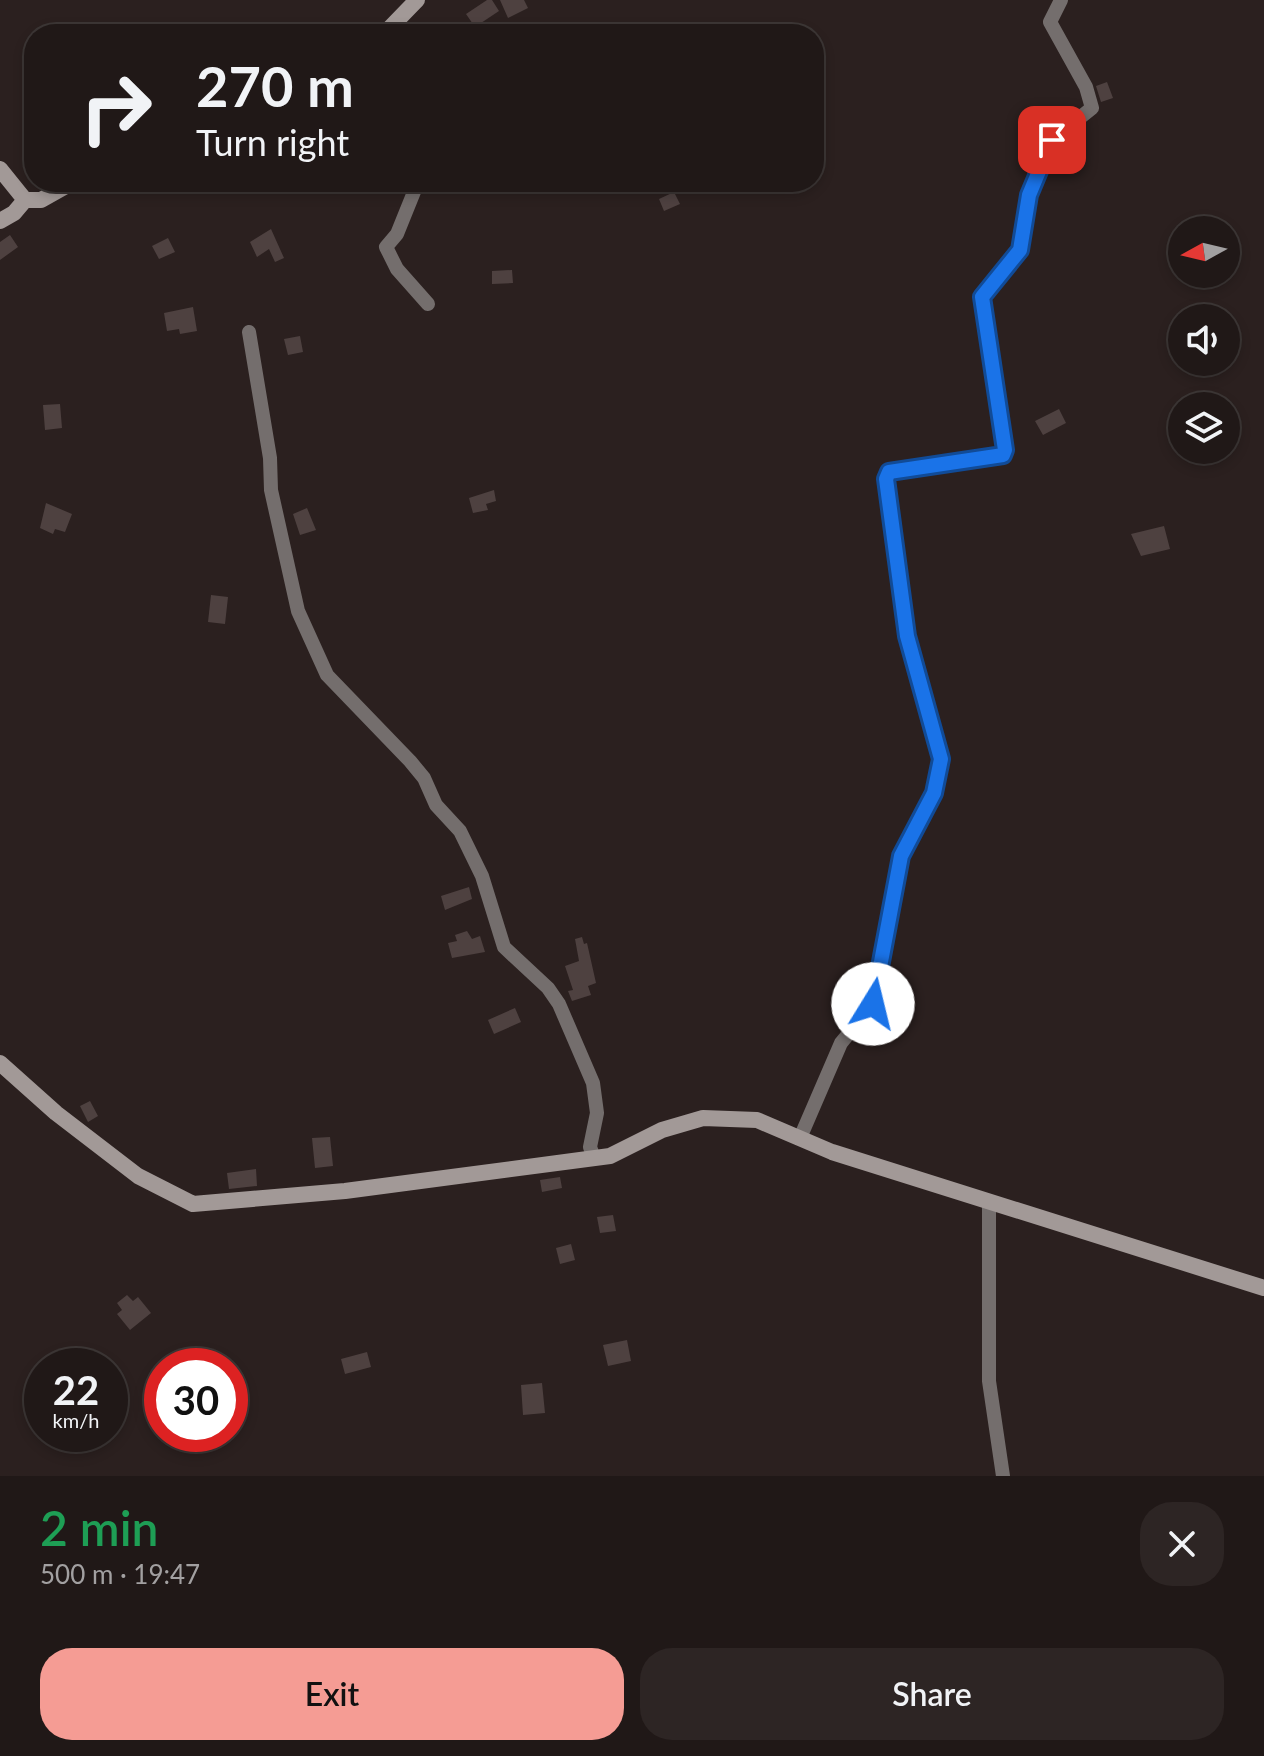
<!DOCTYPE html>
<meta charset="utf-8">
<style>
body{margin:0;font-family:Lato,sans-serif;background:#2d2524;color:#f1f3f6;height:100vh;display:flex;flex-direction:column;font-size:30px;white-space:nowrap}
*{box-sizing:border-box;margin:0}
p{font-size:26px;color:#a2a0a1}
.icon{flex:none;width:44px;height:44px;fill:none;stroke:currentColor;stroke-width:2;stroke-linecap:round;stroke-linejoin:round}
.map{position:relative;height:1476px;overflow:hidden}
.sheet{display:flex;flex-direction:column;background:#201817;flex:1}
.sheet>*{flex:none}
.top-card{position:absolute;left:24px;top:24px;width:800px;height:168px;border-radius:32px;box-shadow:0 4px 12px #0003,0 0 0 2px #3d3736;background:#201817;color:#f1f3f6;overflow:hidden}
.needle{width:52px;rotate:262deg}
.controls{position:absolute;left:1168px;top:216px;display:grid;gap:16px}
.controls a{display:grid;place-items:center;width:72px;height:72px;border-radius:50%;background:#201817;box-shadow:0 4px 12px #0003,0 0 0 2px #3d3736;font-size:40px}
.speed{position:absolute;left:24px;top:1348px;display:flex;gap:16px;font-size:40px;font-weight:700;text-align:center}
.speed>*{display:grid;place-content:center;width:104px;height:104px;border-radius:50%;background:#201817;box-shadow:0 4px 12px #0003,0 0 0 2px #3d3736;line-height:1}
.speed small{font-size:20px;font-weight:400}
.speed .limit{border:12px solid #d22;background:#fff;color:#111}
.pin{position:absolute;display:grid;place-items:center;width:68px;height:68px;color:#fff;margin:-34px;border-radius:16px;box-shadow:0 4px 12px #0006}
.me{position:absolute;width:88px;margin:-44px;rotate:9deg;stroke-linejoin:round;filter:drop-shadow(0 0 6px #0008)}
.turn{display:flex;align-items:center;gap:28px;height:168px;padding:0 40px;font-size:36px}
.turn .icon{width:104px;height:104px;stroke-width:2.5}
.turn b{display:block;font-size:56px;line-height:68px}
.round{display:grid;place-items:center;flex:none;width:84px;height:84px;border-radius:32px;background:#2d2524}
.summary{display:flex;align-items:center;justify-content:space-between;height:136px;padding:0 40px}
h1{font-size:48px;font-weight:600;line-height:60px;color:#1e9e55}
.primary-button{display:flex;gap:16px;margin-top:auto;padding:16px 40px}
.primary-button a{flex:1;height:92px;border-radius:32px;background:#f59c94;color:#111;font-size:32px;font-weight:600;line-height:92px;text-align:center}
.primary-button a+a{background:#2d2524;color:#f1f3f6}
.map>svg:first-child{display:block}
.building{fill:#4e4140}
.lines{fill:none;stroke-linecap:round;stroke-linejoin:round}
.minor{stroke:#746e6d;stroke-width:14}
.secondary{stroke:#a29997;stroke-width:16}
.route-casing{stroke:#114b97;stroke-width:20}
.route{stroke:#1a73e8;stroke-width:14}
</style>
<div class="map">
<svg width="1264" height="1476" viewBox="0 0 1264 1476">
<rect width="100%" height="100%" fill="#2b201f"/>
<path class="building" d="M 487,0 L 492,0 L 499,11 L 475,27 L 466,14 Z
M 500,0 L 524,0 L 528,8 L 508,18 Z
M 1107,82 L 1113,98 L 1101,102 L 1096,86 Z
M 674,192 L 680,204 L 664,211 L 659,199 Z
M 271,229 L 284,258 L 275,262 L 269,249 L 257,257 L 250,242 Z
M 10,235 L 18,247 L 0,260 L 0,242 Z
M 168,238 L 175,252 L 159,259 L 152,246 Z
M 512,270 L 513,283 L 492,284 L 492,271 Z
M 193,307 L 197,331 L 180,334 L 179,329 L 167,331 L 164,313 Z
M 300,336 L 303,352 L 288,355 L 284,339 Z
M 60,404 L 62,428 L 45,430 L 43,405 Z
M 1059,409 L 1066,423 L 1043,435 L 1035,421 Z
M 494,490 L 496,501 L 486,504 L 488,510 L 473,513 L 469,498 Z
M 46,503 L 72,514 L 65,532 L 55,529 L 53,534 L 40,528 Z
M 307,508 L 316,530 L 300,535 L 293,514 Z
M 1164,526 L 1170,549 L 1141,556 L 1131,534 Z
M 211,595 L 228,597 L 225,624 L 208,622 Z
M 469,887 L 472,899 L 445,910 L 441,896 Z
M 467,931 L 472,939 L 480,936 L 485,952 L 452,958 L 448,943 L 457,941 L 455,935 Z
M 582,937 L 584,944 L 587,943 L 596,983 L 588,986 L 591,995 L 572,1001 L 568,991 L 573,990 L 565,966 L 579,961 L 575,939 Z
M 515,1008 L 521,1022 L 494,1034 L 488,1020 Z
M 90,1101 L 98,1116 L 88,1122 L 80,1106 Z
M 330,1137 L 333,1166 L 315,1168 L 312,1138 Z
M 256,1169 L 257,1186 L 229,1189 L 227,1173 Z
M 560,1177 L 562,1188 L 542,1192 L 540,1180 Z
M 613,1215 L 616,1231 L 600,1233 L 597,1217 Z
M 571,1244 L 575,1260 L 560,1264 L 556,1248 Z
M 127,1295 L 133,1301 L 138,1297 L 151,1313 L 130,1330 L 117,1314 L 122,1310 L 117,1303 Z
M 627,1340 L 631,1361 L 608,1366 L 603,1345 Z
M 367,1352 L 371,1367 L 345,1374 L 341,1359 Z
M 542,1383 L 545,1413 L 523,1415 L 521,1385 Z"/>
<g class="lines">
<path class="minor" d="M 418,182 L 397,234 L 386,247 L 397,269 L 428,304
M 249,332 L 270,458 L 271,490 L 298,611 L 327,675 L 410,761 L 424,778 L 436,805 L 460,831 L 482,876 L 504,947 L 548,988 L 559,1004 L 593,1083 L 597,1113 L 590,1147 L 594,1158
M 800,1138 L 841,1043 L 873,1004 L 901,856 L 934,793 L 941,759 L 907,636 L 886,479 L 889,472 L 1003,455 L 1005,450 L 982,297 L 1020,250 L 1029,195 L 1052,140 L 1092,108 L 1086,87 L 1050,22 L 1061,0
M 989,1203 L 989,1381 L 1003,1476"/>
<path class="secondary" d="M 384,34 L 417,0
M 0,169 L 25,200
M 0,221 L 14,213 L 25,200 L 41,200 L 73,182
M 0,1063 L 56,1113 L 138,1176 L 193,1204 L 345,1191 L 610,1156 L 662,1130 L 703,1118 L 757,1120 L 832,1152 L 1264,1288"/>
</g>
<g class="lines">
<g class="route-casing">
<path id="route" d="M 873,1004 L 901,856 L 934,793 L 941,759 L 907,636 L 886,479 L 889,472 L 1003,455 L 1005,450 L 982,297 L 1020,250 L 1029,195 L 1052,140"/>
</g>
<use href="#route" class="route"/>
</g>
</svg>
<div class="controls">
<a><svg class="needle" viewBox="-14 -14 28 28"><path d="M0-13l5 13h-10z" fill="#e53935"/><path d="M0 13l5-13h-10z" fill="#a2a0a1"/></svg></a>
<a><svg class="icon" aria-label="sound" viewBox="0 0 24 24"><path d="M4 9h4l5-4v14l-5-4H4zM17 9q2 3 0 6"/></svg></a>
<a><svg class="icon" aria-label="layers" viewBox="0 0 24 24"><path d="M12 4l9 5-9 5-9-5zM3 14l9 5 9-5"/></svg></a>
</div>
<div class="speed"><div>22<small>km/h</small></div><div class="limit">30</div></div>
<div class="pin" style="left:1052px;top:140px;background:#d93025"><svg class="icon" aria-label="arrive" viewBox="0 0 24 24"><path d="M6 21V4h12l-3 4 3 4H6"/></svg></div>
<svg class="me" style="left:873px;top:1004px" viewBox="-20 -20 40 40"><circle r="19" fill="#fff"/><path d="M0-13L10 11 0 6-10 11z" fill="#1a73e8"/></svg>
<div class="top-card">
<div class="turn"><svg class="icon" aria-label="right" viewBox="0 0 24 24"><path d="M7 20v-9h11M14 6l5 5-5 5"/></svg><div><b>270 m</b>Turn right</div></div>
</div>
</div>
<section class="sheet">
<div class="summary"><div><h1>2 min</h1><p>500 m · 19:47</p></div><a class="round"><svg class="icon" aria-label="close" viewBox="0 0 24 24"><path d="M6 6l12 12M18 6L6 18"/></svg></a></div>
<div class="primary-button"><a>Exit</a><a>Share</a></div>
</section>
